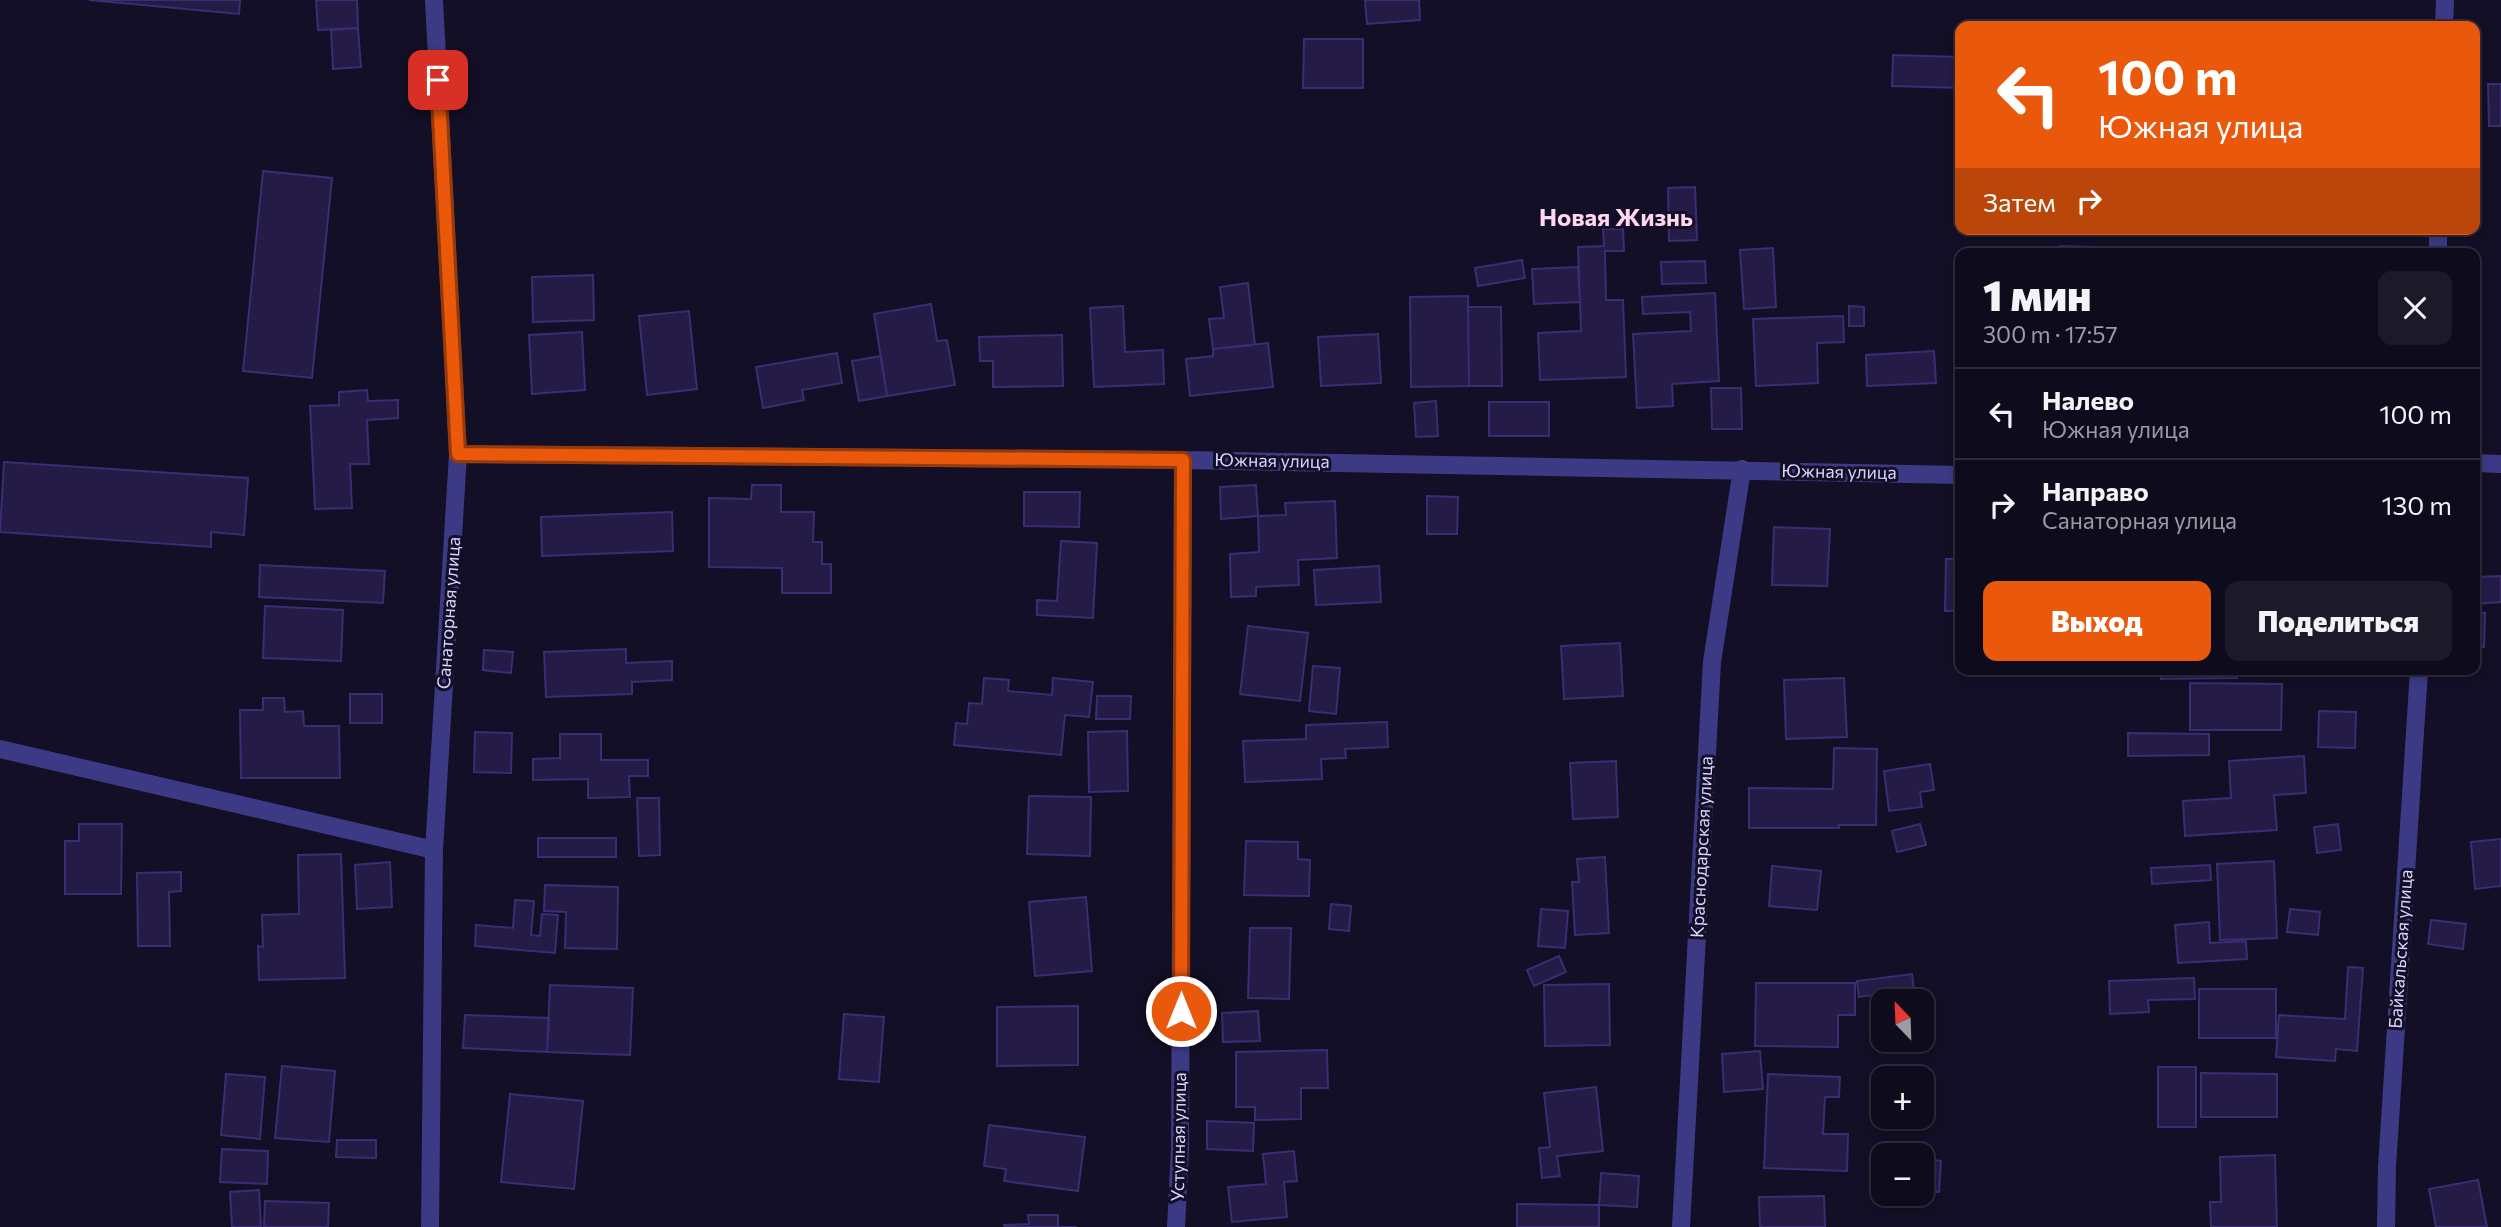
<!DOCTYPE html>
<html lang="ru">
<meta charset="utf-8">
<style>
body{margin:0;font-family:Commissioner,sans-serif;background:#1c1929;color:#f1f3f6;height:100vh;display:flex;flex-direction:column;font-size:26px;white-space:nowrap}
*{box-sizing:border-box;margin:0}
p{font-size:23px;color:#9b9ba3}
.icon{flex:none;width:38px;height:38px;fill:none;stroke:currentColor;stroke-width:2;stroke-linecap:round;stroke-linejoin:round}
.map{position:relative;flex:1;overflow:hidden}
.sheet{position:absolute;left:1955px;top:248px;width:525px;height:427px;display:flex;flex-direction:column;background:#0e0b1c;border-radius:14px;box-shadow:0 4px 10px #0003,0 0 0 2px #2e2b3b}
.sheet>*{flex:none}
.banner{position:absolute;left:1955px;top:21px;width:525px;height:214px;border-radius:14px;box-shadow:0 4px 10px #0003,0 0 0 2px #2e2b3b;background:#ea580c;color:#fff;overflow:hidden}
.needle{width:46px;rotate:337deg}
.buttons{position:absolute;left:1871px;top:989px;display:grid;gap:14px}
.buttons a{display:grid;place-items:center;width:63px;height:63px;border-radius:14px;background:#0e0b1c;box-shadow:0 4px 10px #0003,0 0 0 2px #2e2b3b;font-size:35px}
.pin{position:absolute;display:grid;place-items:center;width:60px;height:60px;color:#fff;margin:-30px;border-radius:14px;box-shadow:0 4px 10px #0006}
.me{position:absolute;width:77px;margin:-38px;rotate:0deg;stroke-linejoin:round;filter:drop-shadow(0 0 5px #0008)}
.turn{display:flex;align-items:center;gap:24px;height:147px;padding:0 28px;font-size:32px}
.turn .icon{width:91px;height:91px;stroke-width:2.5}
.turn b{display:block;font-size:49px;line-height:60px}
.then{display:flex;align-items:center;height:66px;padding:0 28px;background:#0003;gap:14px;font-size:26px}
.round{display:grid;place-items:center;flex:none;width:74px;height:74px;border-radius:14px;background:#1c1929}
.headline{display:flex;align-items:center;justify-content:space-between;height:119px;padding:0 28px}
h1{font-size:42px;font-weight:800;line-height:52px}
.button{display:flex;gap:14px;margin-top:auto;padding:14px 28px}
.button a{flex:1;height:80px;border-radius:14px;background:#ea580c;color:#fff;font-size:28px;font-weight:800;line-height:80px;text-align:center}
.button a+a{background:#1c1929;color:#f1f3f6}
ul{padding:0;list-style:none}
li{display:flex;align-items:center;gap:21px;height:91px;padding:0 28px;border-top:2px solid #2e2b3b}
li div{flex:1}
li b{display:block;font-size:26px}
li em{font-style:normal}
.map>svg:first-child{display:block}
.building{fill:#241b47;stroke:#3b2d73;stroke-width:2}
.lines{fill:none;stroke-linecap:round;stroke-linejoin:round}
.street{stroke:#3d3a85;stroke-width:18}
.route-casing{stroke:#983908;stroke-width:18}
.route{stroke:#ea580c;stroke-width:12}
.labels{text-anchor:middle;stroke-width:6;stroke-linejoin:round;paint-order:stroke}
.street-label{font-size:18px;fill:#d9d4ff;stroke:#130f26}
.district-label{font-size:24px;font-weight:bold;fill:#ffd6f0;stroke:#130f26}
</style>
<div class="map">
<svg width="2501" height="1227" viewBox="0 0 2501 1227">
<rect width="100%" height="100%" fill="#130f26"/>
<path class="building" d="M 89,0 L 240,0 L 239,14 Z
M 316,0 L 357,0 L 358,28 L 318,30 Z
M 1365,0 L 1419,0 L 1420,20 L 1367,24 Z
M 358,28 L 361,67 L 333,69 L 331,30 Z
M 1304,39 L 1363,39 L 1363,88 L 1303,88 Z
M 1893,55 L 1960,57 L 1960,88 L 1892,86 Z
M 2488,84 L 2501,84 L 2501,126 L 2489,126 Z
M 263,171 L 332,178 L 312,378 L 243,371 Z
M 1695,187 L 1697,240 L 1669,241 L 1668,188 Z
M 1603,229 L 1623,229 L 1624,251 L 1605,251 L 1606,300 L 1623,300 L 1626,377 L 1540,380 L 1538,333 L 1581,331 L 1578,247 L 1604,246 Z
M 2060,246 L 2095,247 L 2095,254 L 2060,254 Z
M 1773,248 L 1776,307 L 1744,309 L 1740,250 Z
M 1522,260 L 1525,278 L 1478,286 L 1475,268 Z
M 1705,261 L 1706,283 L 1662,284 L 1661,262 Z
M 1578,267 L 1580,302 L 1534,304 L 1532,269 Z
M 593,275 L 594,320 L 533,322 L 532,277 Z
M 1248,283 L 1255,345 L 1213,349 L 1209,319 L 1224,318 L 1220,287 Z
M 1715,293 L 1719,381 L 1672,384 L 1673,406 L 1637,408 L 1633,334 L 1691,331 L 1690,312 L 1643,314 L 1642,297 Z
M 1468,296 L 1469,386 L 1411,387 L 1410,297 Z
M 931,304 L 937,341 L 947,340 L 955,385 L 887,396 L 874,314 Z
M 1123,306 L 1125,352 L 1163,350 L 1164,384 L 1094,387 L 1090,308 Z
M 1849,306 L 1864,307 L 1864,326 L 1849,326 Z
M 1468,307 L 1501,307 L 1502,386 L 1469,386 Z
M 689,311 L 697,389 L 647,395 L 639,316 Z
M 1843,316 L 1844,342 L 1817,343 L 1818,383 L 1756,386 L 1753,319 Z
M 582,332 L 585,390 L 532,394 L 529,335 Z
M 1378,334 L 1381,383 L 1321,386 L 1318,337 Z
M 1062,335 L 1063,386 L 993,387 L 993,361 L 980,361 L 979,337 Z
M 1268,343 L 1273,387 L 1190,396 L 1186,359 L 1213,356 L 1213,349 Z
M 1934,351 L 1936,383 L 1867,386 L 1866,355 Z
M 837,353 L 842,383 L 802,390 L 804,400 L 763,408 L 756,367 Z
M 881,356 L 887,396 L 859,401 L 852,361 Z
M 1711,388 L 1741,388 L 1742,429 L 1712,429 Z
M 367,390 L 368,401 L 398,400 L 398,418 L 367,420 L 369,464 L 350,464 L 352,508 L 315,509 L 310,406 L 339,405 L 339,392 Z
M 1436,401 L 1438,436 L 1416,437 L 1414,403 Z
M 1489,402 L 1549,402 L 1549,436 L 1489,436 Z
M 4,462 L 248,478 L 244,535 L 211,532 L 211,547 L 0,532 Z
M 752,485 L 781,485 L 781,512 L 814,512 L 813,542 L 822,542 L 822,564 L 831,564 L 831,593 L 782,593 L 782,568 L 709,567 L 709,498 L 751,499 Z
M 1256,485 L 1258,516 L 1221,519 L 1220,487 Z
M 1024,492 L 1080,492 L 1079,527 L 1024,526 Z
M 1427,496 L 1458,497 L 1457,534 L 1427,534 Z
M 1335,501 L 1337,558 L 1298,560 L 1299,585 L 1256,587 L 1256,596 L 1231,597 L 1230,554 L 1259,552 L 1258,516 L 1286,515 L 1285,503 Z
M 672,512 L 673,551 L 542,556 L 541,517 Z
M 1774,527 L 1830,529 L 1827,586 L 1772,585 Z
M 1061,541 L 1097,543 L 1093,618 L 1037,615 L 1037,600 L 1057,601 Z
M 1946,559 L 1960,559 L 1960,611 L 1945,611 Z
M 260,565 L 385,571 L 383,603 L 259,597 Z
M 1379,566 L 1381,602 L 1316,605 L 1314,570 Z
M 2501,576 L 2501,602 L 2474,604 L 2474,577 Z
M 265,606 L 343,610 L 341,661 L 263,658 Z
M 2474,613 L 2485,613 L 2484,647 L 2474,647 Z
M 1248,626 L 1308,633 L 1300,701 L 1240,694 Z
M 1620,643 L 1623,696 L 1564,699 L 1561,646 Z
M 626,649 L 626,663 L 672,661 L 672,680 L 632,682 L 632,694 L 546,697 L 544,652 Z
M 484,650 L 513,652 L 511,673 L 483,670 Z
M 1313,666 L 1340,668 L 1336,714 L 1309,711 Z
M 2161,670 L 2237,670 L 2237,678 L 2161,679 Z
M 984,678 L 1009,680 L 1008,691 L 1052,695 L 1053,678 L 1093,682 L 1089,717 L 1065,715 L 1061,755 L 954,745 L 956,723 L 967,724 L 969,703 L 982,704 Z
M 1844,678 L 1847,737 L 1786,739 L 1784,680 Z
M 2190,683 L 2282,684 L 2281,730 L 2190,730 Z
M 350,694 L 382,694 L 382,723 L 350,723 Z
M 1097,696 L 1131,696 L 1130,719 L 1096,719 Z
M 263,698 L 284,698 L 285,712 L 303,711 L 304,726 L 339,726 L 340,778 L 241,778 L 240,710 L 263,710 Z
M 2319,711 L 2356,712 L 2355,748 L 2318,747 Z
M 1387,722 L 1388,747 L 1345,749 L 1346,758 L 1321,759 L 1322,779 L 1245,782 L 1243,741 L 1306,739 L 1306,725 Z
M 1127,731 L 1128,791 L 1089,792 L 1088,732 Z
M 475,732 L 512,733 L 511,773 L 474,772 Z
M 2128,733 L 2209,734 L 2209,755 L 2128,756 Z
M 560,734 L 601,734 L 601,760 L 648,760 L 648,776 L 629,776 L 630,797 L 588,798 L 588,779 L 533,780 L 533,759 L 560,758 Z
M 1834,748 L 1877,749 L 1876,825 L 1839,825 L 1839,828 L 1749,828 L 1749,788 L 1833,789 Z
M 2304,756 L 2306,793 L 2274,795 L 2277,830 L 2185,836 L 2183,801 L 2231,798 L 2229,761 Z
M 1616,761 L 1618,817 L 1573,819 L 1570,763 Z
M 1930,764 L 1934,790 L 1920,792 L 1922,807 L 1889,811 L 1884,771 Z
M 1029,796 L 1091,797 L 1090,856 L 1027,854 Z
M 637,798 L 659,798 L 660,855 L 639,856 Z
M 79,824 L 122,824 L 121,894 L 65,894 L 65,841 L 79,841 Z
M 1920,824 L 1926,845 L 1897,852 L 1892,831 Z
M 2338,824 L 2341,850 L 2317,853 L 2314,827 Z
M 538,838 L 616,838 L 616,857 L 538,857 Z
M 2501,839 L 2501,886 L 2475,889 L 2471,842 Z
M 1246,841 L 1298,842 L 1298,859 L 1310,860 L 1309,896 L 1244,895 Z
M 341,854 L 345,978 L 259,980 L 258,946 L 263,947 L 262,915 L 299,914 L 298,855 Z
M 1605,857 L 1609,933 L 1575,935 L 1572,882 L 1579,882 L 1577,859 Z
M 2274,861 L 2277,938 L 2220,940 L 2217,864 Z
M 390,862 L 392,907 L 357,909 L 355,865 Z
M 2210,865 L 2211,880 L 2152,884 L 2151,868 Z
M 1772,866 L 1821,871 L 1817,910 L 1769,906 Z
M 181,872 L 181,891 L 169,892 L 170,946 L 138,946 L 137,873 Z
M 545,885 L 618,887 L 617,949 L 565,948 L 566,912 L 544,911 Z
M 1086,897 L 1092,971 L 1035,976 L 1029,902 Z
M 515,900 L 534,901 L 531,935 L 540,936 L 542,914 L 558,915 L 555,953 L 475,946 L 476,925 L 513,928 Z
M 1331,904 L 1351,906 L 1349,931 L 1329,929 Z
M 1541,909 L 1568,911 L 1565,948 L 1538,946 Z
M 2290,909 L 2320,912 L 2318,935 L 2287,932 Z
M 2431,920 L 2466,924 L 2463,949 L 2428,944 Z
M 2209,922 L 2210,943 L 2246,941 L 2247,959 L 2178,963 L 2175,925 Z
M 1250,928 L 1291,928 L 1289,999 L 1248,998 Z
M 1559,956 L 1566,972 L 1534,986 L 1527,970 Z
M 2348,967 L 2363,968 L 2357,1051 L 2336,1049 L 2335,1061 L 2276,1057 L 2279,1015 L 2345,1019 Z
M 1912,974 L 1914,990 L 1859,997 L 1857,981 Z
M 2194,978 L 2195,999 L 2148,1000 L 2149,1012 L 2110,1014 L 2109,981 Z
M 1756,983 L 1855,983 L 1855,1015 L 1838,1015 L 1838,1047 L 1755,1046 Z
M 1609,984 L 1610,1045 L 1545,1046 L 1544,985 Z
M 550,985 L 633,988 L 630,1055 L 547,1052 Z
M 2199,989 L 2276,989 L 2276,1038 L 2199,1038 Z
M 1078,1006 L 1078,1065 L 997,1066 L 997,1007 Z
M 1258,1011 L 1260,1041 L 1223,1042 L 1222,1013 Z
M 844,1014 L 884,1017 L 879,1082 L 839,1079 Z
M 465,1015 L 549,1018 L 547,1052 L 463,1048 Z
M 1327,1050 L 1328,1088 L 1301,1088 L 1301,1119 L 1255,1120 L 1255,1107 L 1236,1107 L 1236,1052 Z
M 1760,1051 L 1763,1089 L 1724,1092 L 1722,1054 Z
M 282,1066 L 335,1071 L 329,1142 L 275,1138 Z
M 2158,1067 L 2196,1067 L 2196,1127 L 2158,1127 Z
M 2201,1073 L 2277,1074 L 2277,1117 L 2201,1117 Z
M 226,1074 L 265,1077 L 260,1139 L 221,1135 Z
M 1768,1074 L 1840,1077 L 1839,1097 L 1825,1097 L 1823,1134 L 1848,1134 L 1847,1171 L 1764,1168 Z
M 1596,1087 L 1603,1151 L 1557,1156 L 1560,1176 L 1542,1178 L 1539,1148 L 1550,1147 L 1544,1093 Z
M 510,1094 L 583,1101 L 574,1189 L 501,1182 Z
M 1207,1121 L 1254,1123 L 1253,1151 L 1207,1149 Z
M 989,1125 L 1085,1137 L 1078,1191 L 1004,1181 L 1006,1169 L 984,1166 Z
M 337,1140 L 376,1140 L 376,1158 L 336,1157 Z
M 222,1149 L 268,1151 L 267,1184 L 220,1182 Z
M 1294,1151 L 1297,1181 L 1284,1182 L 1287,1217 L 1232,1222 L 1228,1187 L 1266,1184 L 1263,1154 Z
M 2275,1155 L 2277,1227 L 2211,1227 L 2210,1202 L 2221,1202 L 2220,1157 Z
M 1922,1159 L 1941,1161 L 1939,1192 L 1922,1191 Z
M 1601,1173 L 1639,1176 L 1637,1207 L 1599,1205 Z
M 2478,1180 L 2487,1227 L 2436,1227 L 2429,1189 Z
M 259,1190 L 261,1227 L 232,1227 L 230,1192 Z
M 1824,1196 L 1825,1227 L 1760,1227 L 1759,1197 Z
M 265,1201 L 329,1203 L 328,1227 L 264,1227 Z
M 1517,1204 L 1599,1205 L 1599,1227 L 1517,1227 Z
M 1028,1215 L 1058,1215 L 1058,1227 L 1077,1227 L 1005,1227 L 1004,1225 L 1029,1224 Z"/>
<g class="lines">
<path class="street" d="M 2444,26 L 2445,0
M 2438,254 L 2438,229
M 458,454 L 1183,460 L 1960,475
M 2474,463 L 2501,464
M 0,749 L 434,850
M 430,1227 L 434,850 L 458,454 L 434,0
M 1176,1227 L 1180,1149 L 1183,460
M 1681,1227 L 1712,662 L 1742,469
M 2386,1227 L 2387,1167 L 2419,670"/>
</g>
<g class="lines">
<g class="route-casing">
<path id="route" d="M 438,80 L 458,454 L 1183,460 L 1181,1011"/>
</g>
<use href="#route" class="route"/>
</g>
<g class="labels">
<g class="street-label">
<text transform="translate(1272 461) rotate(1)" y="6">Южная улица</text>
<text transform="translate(1839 472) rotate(1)" y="6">Южная улица</text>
<text transform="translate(449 613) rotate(-86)" y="6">Санаторная улица</text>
<text transform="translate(1702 847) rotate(-87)" y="6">Краснодарская улица</text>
<text transform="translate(2401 949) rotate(-86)" y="6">Байкальская улица</text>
<text transform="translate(1179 1137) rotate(-89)" y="6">Уступная улица</text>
</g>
<g class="district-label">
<text x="1616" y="226">Новая Жизнь</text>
</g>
</g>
</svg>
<div class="buttons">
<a><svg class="needle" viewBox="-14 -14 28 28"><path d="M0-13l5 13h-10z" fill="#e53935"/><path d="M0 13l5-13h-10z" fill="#9b9ba3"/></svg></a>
<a>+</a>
<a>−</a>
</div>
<div class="pin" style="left:438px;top:80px;background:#d93025"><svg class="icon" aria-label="arrive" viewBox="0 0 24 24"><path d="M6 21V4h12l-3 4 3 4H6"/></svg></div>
<svg class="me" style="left:1181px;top:1011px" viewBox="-20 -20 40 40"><circle r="17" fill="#ea580c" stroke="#fff" stroke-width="3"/><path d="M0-11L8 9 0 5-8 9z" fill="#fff"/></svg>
<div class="banner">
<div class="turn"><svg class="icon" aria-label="left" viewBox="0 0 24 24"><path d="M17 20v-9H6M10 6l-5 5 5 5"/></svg><div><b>100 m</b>Южная улица</div></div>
<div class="then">Затем<svg class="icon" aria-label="right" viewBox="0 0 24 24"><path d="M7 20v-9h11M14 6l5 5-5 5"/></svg></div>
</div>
<section class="sheet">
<div class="headline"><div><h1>1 мин</h1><p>300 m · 17:57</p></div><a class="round"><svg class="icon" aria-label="close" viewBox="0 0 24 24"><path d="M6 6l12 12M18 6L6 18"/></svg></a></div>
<ul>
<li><svg class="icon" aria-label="left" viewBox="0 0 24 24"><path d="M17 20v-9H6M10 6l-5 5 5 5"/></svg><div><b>Налево</b><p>Южная улица</p></div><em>100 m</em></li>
<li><svg class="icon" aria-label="right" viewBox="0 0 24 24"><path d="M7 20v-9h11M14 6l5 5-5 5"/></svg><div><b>Направо</b><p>Санаторная улица</p></div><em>130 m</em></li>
</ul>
<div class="button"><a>Выход</a><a>Поделиться</a></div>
</section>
</div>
